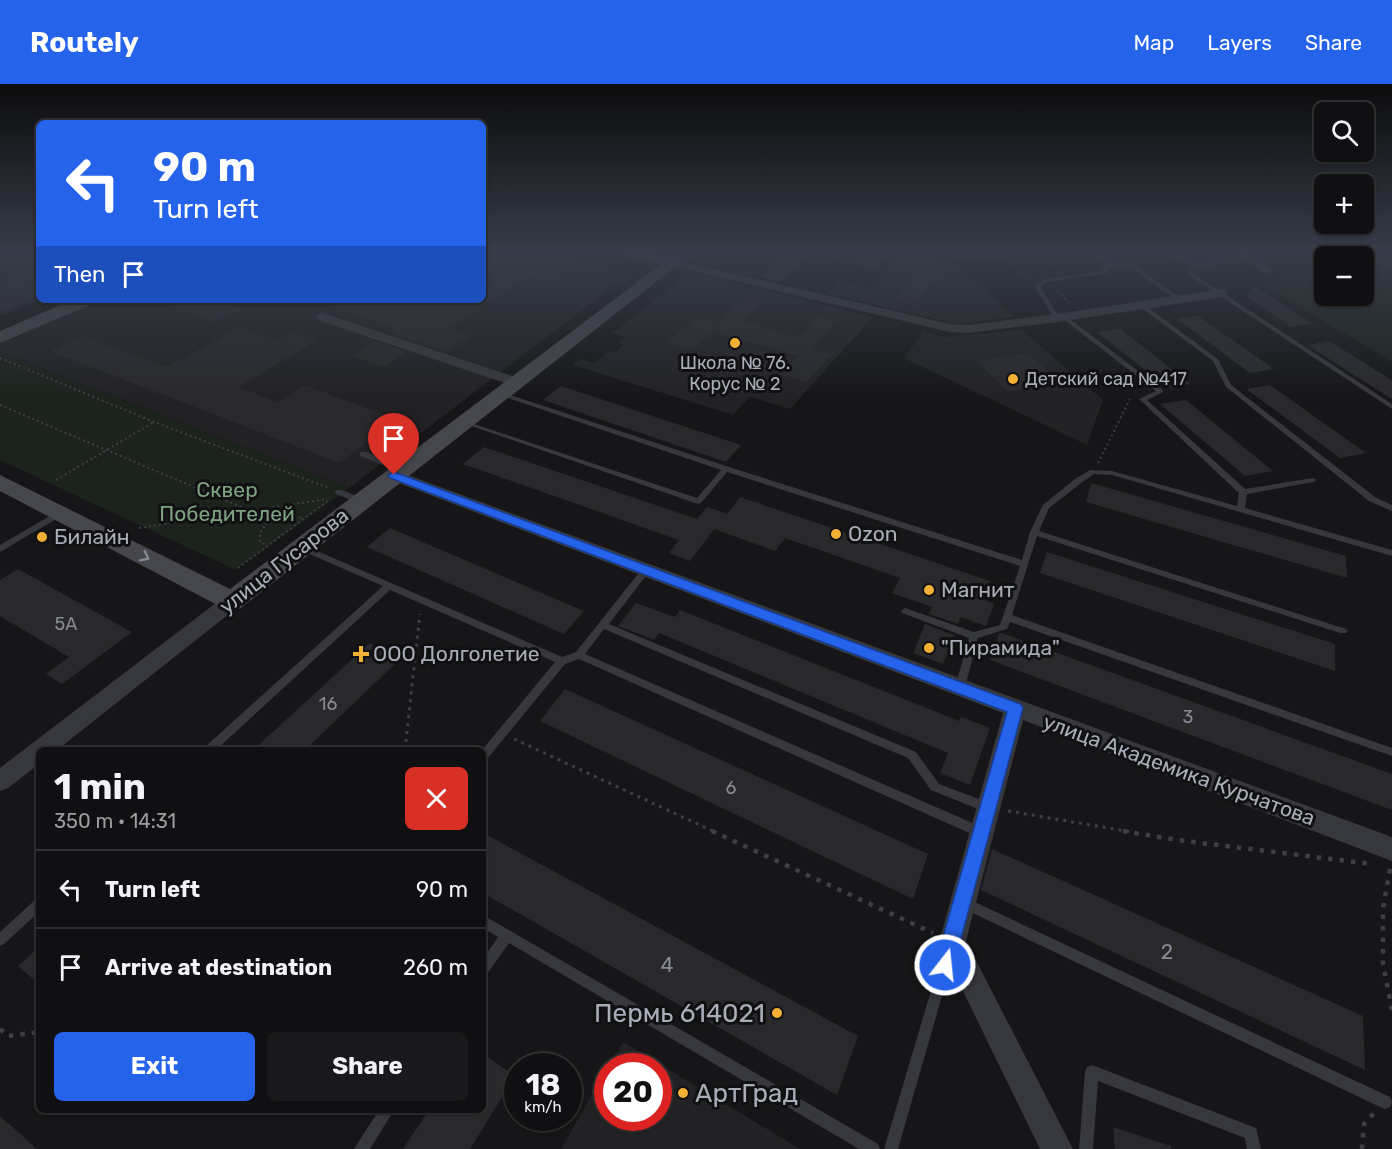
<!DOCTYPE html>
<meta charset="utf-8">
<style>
body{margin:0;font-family:Rubik,sans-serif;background:#19191b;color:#f1f3f6;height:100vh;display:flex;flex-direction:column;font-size:22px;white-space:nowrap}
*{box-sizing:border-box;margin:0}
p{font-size:20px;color:#9c9d9f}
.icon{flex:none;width:33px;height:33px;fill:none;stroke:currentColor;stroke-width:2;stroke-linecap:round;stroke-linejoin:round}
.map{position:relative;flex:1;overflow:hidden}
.details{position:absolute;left:36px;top:663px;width:450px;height:366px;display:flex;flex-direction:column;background:#101012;border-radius:9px;box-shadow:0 2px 4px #0004,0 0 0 2px #303032}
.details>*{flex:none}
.top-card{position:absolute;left:36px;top:36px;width:450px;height:183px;border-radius:9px;box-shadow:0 2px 4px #0004,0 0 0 2px #303032;background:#2563eb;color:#fff;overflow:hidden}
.tools{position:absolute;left:1314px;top:18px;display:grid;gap:12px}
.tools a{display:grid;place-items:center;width:60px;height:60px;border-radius:9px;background:#101012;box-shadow:0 2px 4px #0004,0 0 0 2px #303032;font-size:30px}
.speed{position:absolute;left:504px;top:969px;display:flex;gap:12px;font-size:30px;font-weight:700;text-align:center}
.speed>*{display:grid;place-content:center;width:78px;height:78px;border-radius:50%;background:#101012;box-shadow:0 2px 4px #0004,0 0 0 2px #303032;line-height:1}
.speed small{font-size:15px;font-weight:400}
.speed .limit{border:9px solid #d22;background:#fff;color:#111}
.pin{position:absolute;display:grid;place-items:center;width:51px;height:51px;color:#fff;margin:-62px -26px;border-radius:50% 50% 50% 0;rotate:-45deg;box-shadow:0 0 6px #0007}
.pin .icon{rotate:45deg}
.me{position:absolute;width:66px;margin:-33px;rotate:16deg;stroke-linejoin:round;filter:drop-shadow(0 0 4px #0008)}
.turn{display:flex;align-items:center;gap:21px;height:126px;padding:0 18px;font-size:27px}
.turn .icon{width:78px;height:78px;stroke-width:2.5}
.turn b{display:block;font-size:42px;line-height:51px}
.then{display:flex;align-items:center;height:57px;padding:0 18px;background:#0003;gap:12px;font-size:22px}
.round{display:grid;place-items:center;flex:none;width:63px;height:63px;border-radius:9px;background:#19191b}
.head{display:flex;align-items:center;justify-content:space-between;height:102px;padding:0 18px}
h1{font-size:36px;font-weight:700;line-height:45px}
.action{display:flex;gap:12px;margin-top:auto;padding:12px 18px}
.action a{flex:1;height:69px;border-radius:9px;background:#2563eb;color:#fff;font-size:24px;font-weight:700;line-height:69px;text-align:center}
.action a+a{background:#19191b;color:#f1f3f6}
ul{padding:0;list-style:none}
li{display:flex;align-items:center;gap:18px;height:78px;padding:0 18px;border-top:2px solid #303032}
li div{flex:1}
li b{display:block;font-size:22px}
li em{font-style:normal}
header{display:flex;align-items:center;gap:36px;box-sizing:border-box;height:84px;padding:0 30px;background:#2563eb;color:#fff}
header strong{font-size:28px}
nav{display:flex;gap:33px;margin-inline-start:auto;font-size:21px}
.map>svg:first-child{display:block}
.built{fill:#222225}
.green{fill:#1c231d}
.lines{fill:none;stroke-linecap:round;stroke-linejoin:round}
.stream{stroke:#2c353c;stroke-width:4}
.building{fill:#29292c}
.path-far2{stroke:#3d3f44;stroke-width:2;stroke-dasharray:2 3;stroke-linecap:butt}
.path-far1{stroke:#3d3f44;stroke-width:3;stroke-dasharray:3 5;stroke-linecap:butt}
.path{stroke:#3d3f44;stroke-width:4.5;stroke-dasharray:4.5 7;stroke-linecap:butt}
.lane{fill:#37383d;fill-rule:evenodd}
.street{fill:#37383d;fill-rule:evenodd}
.secondary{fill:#45474d;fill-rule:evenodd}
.oneway{stroke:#858993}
.route{fill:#2563eb;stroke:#184099;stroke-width:1.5}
.poi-dot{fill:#f2b134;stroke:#111113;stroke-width:2}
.labels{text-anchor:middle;stroke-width:6;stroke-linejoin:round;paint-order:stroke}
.far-poi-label{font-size:18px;fill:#a8adb8;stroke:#111113}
.number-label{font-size:18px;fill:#888b94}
.park-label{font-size:21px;fill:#7fa381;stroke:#111113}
.poi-label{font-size:21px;fill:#a8adb8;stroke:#111113;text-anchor:start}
.street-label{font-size:21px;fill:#a8adb8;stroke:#111113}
.near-number-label{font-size:21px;fill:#888b94}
.near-poi-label{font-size:26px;fill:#a8adb8;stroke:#111113;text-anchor:end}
</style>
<header>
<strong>Routely</strong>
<nav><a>Map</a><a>Layers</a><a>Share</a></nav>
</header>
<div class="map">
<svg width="1392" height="1065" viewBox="0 0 1392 1065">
<rect width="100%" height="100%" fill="#161618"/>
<path class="built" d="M 0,167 L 39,167 L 40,216 L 0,232 Z
M 483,167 L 541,167 L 628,191 L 349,404 L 0,268 L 0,259 L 100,216 L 483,216 Z
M 903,168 L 952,179 L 1015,233 L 956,240 L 828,210 L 840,197 L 869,204 Z
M 691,188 L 873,233 L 790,325 L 750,313 L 733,331 L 573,281 L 580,275 L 594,279 L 607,268 L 613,269 L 623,261 L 618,258 L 624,253 L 612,249 Z
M 1022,246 L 1103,316 L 1087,361 L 904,274 L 923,248 L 945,253 Z
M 623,958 L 800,1065 L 561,1065 L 607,984 L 608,1034 L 658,1034 L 658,982 L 609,982 Z"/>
<path class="green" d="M 1300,167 L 1392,167 L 1392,278 L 1259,198 L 1324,185 L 1324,212 L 1364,212 L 1364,172 L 1324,172 L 1324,181 Z
M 0,268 L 349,404 L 236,486 L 0,376 Z"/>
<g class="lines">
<path class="stream" d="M 1358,167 L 1392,184"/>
</g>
<path class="building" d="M 483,167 L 523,167 L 576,180 L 551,197 L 531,192 L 449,244 L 472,252 L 447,268 L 388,248 L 395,244 L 321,219 L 321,216 L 483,216 Z
M 788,167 L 812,167 L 779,198 L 759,193 Z
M 865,167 L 890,167 L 875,184 L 853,180 Z
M 921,183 L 941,187 L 915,222 L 893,216 Z
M 39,184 L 39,213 L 0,229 L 0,198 Z
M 1254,202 L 1313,240 L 1291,243 L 1247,213 Z
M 745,214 L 762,218 L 741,237 L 798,253 L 819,232 L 836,237 L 811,264 L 832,270 L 807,298 L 781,291 L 798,272 L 713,248 L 692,266 L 667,258 L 696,234 L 716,239 Z
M 159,216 L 218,216 L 243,225 L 215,238 L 159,218 Z
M 1198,232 L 1274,285 L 1250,289 L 1177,235 Z
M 239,244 L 278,256 L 292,248 L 318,256 L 238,303 L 278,318 L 304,301 L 399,336 L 339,379 L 50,267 L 82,252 L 166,283 Z
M 1119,244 L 1191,300 L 1168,304 L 1097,248 Z
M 374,257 L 407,268 L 384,283 L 350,271 Z
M 1329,257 L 1392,296 L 1392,315 L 1307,261 Z
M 1028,269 L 1061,299 L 1008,308 L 977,277 Z
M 1270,301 L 1366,369 L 1340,374 L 1246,305 Z
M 561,302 L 741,361 L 726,378 L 543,316 Z
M 1186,316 L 1273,387 L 1245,392 L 1160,320 Z
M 484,363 L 697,435 L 707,423 L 727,430 L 740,413 L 990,497 L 982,515 L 994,520 L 986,542 L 961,533 L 958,540 L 929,530 L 932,523 L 892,509 L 900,494 L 785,454 L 775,467 L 714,445 L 690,477 L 669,469 L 679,456 L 463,380 Z
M 1091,399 L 1346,472 L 1347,494 L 1086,418 Z
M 390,444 L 584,527 L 564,550 L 367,463 Z
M 1047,468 L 1335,560 L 1335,587 L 1040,489 Z
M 18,485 L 132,548 L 62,600 L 46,590 L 69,573 L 0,532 L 0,496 Z
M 636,519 L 675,533 L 680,526 L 959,637 L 961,633 L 990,644 L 970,701 L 940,689 L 948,669 L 659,549 L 654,556 L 618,542 Z
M 925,540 L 954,551 L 943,580 L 913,569 Z
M 1002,549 L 1392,690 L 1392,726 L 990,576 L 999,550 Z
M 370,559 L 401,574 L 305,666 L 253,666 Z
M 565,605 L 928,770 L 913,815 L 540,637 Z
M 483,749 L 858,952 L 837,1011 L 483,809 Z
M 992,765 L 1363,932 L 1365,986 L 981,806 Z
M 39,863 L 39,900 L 18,882 Z
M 483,970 L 515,992 L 470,1065 L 403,1065 L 429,1026 L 483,1026 Z
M 0,1032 L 37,1065 L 0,1065 Z
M 1113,1043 L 1171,1062 L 1171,1065 L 1115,1065 Z"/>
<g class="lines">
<path class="path-far2" d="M 927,167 L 956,175 L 1000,171 L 1029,196
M 1055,183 L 1060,174 L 1060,167
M 1057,207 L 1069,219
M 0,274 L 154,338 L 329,404
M 0,321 L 253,428 L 266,440 L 260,449 L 260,458 L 267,461
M 1098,379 L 1130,315
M 56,396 L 154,338
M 266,440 L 286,432 L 304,434
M 139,444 L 327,415
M 238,484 L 330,415"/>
<path class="path-far1" d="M 514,655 L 715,748
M 405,666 L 420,530
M 1008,727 L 1132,748"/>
<path class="path" d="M 712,747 L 933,849
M 1123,747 L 1177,756 L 1372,780
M 1390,785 L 1383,824 L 1383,880 L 1392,926
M 0,945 L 8,952 L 39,948
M 1362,1065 L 1364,1040 L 1374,1029"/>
<path class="lane" d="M 556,167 L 563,167 L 561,169 Z
M 840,167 L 845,167 L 838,175 L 834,175 L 834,173 Z
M 1089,167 L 1095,167 L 1112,180 L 1131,179 L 1182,215 L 1177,216 L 1128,182 L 1109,183 L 1108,189 L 1047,198 L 1040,203 L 1060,234 L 1055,235 L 1034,202 L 1046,195 L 1103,187 L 1103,182 L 1106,180 Z
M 1164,167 L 1170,167 L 1193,180 L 1254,174 L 1254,176 L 1252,177 L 1194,183 L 1192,189 L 1392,320 L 1392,325 L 1187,190 L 1189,183 Z
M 1139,220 L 1143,220 L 1218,275 L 1231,301 L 1375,413 L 1392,421 L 1392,427 L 1369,417 L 1226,303 L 1213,277 L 1139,222 Z
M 1062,232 L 1066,232 L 1163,306 L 1163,308 L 1147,316 L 1245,405 L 1313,394 L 1317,396 L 1313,398 L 1247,410 L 1245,424 L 1392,466 L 1392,472 L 1112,391 L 1094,390 L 1081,399 L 1049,424 L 1039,447 L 1346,545 L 1348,547 L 1346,549 L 1340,549 L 1037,452 L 1012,531 L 1392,664 L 1392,672 L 1010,538 L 1007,545 L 978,554 L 965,603 L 963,606 L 960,607 L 957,606 L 955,603 L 969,554 L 902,529 L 901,527 L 905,524 L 974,548 L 1000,541 L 1020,482 L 727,388 L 701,419 L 698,420 L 460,338 L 463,336 L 465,337 L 697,414 L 721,386 L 499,311 L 498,310 L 501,308 L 729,383 L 1022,476 L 1030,448 L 1043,421 L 1075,395 L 1090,386 L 1112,387 L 1237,422 L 1239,409 L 1139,315 L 1156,307 L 1062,234 Z
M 360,368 L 366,368 L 405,385 L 404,387 L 398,387 L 360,372 Z
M 336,406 L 342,406 L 364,415 L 365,417 L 364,419 L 358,419 L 336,410 L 335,408 Z
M 60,426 L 64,429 L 63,431 L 0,468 L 0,461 Z
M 301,460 L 562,573 L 576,568 L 642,485 L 648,485 L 649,487 L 648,489 L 609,540 L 916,668 L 939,700 L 992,720 L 994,724 L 992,728 L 988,729 L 931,706 L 908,674 L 604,545 L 585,570 L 984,744 L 986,748 L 984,752 L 980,753 L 976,752 L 579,575 L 565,580 L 487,675 L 483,677 L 483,666 L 482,666 L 555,578 L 390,506 L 216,666 L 204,666 L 205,663 L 383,502 L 298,465 L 297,463 L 298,461 Z
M 964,813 L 1390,1013 L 1392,1018 L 1390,1023 L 1385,1025 L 1380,1023 L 960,823 L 958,819 L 960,815 Z
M 39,814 L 39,828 L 4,860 L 0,862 L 0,848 L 35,816 Z
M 483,831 L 878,1060 L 880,1065 L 859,1065 L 509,859 L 487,890 L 483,892 L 483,875 L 498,853 L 483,844 Z
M 950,857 L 954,859 L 956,863 L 898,1065 L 884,1065 L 944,863 L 946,859 Z
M 1092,981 L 1256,1044 L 1261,1065 L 1247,1065 L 1245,1054 L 1098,997 L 1093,1065 L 1079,1065 L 1085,988 L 1087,983 Z
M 379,1026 L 394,1026 L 370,1065 L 354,1065 Z"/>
<path class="street" d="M 686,167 L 700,167 L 683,178 L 950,240 L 968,241 L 1057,230 L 1222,205 L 1228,209 L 1222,213 L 1057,238 L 968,249 L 950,248 L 672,182 L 666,179 Z
M 1235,167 L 1248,167 L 1274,187 L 1268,190 L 1264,189 Z
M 322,229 L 521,295 L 523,298 L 516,302 L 511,301 L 318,236 L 316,233 L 318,230 Z
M 394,386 L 1392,753 L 1392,777 L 1023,636 L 966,857 L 1073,1065 L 1040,1065 L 939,858 L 1003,629 L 388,395 L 386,391 L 388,387 Z
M 232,510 L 239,512 L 242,517 L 239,522 L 57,666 L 39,666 L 39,680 L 8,704 L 0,707 L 0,684 L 225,512 Z"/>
<path class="secondary" d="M 620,167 L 646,167 L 678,176 L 680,179 L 241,524 L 232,527 L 223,524 L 0,407 L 0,391 L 230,505 L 660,181 L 623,170 Z
M 72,216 L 95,216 L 92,220 L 0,259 L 0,247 Z"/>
</g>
<defs><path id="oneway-chevron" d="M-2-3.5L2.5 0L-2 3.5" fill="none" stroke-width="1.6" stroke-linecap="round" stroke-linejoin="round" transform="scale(1.5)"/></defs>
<use class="oneway" href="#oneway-chevron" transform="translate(145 473) rotate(27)"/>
<linearGradient id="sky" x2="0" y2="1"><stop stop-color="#0c0c0d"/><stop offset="0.53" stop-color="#363c48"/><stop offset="1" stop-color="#363c48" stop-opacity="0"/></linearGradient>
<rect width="1392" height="316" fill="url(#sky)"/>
<path class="route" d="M 394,388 L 1020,620 L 1023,624 L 952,888 L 945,890 L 938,888 L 935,881 L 1007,628 L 390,394 L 388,391 Z"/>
<g class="poi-dot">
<circle cx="735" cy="259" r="6"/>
<circle cx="1013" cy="295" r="6"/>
<circle cx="836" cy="450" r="6"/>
<circle cx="42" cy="453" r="6"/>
<circle cx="929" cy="506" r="6"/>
<circle cx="929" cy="564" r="6"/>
<path d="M358 561h6v6h6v6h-6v6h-6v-6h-6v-6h6z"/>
<circle cx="777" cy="929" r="6"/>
<circle cx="683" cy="1009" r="6"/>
</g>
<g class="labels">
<g class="far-poi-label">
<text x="735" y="285">Школа № 76.<tspan x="735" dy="21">Корус № 2</tspan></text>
<text x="1025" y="301" text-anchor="start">Детский сад №417</text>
</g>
<g class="number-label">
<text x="66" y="546">5А</text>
<text x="328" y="626">16</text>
<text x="1188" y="639">3</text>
<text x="731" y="710">6</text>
</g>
<g class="park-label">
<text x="227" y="413">Сквер<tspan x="227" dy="24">Победителей</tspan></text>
</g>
<g class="poi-label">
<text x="848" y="457">Ozon</text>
<text x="54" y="460">Билайн</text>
<text x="941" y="513">Магнит</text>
<text x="941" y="571">"Пирамида"</text>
<text x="373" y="577">ООО Долголетие</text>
</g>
<g class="street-label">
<text transform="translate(284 477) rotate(-38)" y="7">улица Гусарова</text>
<text transform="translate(1179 686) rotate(20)" y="7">улица Академика Курчатова</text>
</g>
<g class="near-number-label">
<text x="1167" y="875">2</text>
<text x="667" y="888">4</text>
</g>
<g class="near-poi-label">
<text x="765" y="938">Пермь 614021</text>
<text x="695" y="1018" text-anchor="start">АртГрад</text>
</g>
</g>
</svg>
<div class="tools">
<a><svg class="icon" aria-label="search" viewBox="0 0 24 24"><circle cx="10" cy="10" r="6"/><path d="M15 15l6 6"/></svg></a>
<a>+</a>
<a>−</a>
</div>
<div class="speed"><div>18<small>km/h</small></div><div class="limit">20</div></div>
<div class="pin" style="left:394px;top:391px;background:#d93025"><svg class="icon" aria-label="arrive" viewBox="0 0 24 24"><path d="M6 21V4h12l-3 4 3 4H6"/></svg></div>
<svg class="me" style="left:945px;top:881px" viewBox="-20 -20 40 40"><circle r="17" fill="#2563eb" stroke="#fff" stroke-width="3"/><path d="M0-11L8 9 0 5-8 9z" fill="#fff"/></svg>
<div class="top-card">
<div class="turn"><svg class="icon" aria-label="left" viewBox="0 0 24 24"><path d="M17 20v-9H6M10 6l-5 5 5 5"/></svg><div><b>90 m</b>Turn left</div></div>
<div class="then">Then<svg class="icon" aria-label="arrive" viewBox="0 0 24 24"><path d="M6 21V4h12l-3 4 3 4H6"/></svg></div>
</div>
<section class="details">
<div class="head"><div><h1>1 min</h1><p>350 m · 14:31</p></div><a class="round" style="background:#d93025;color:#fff"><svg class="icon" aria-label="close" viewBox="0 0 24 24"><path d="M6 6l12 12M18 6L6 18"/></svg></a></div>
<ul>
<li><svg class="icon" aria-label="left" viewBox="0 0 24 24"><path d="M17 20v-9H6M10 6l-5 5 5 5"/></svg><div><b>Turn left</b></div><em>90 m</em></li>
<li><svg class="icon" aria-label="arrive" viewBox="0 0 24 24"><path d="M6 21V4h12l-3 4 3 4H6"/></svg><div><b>Arrive at destination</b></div><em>260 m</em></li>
</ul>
<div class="action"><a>Exit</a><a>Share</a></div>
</section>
</div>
